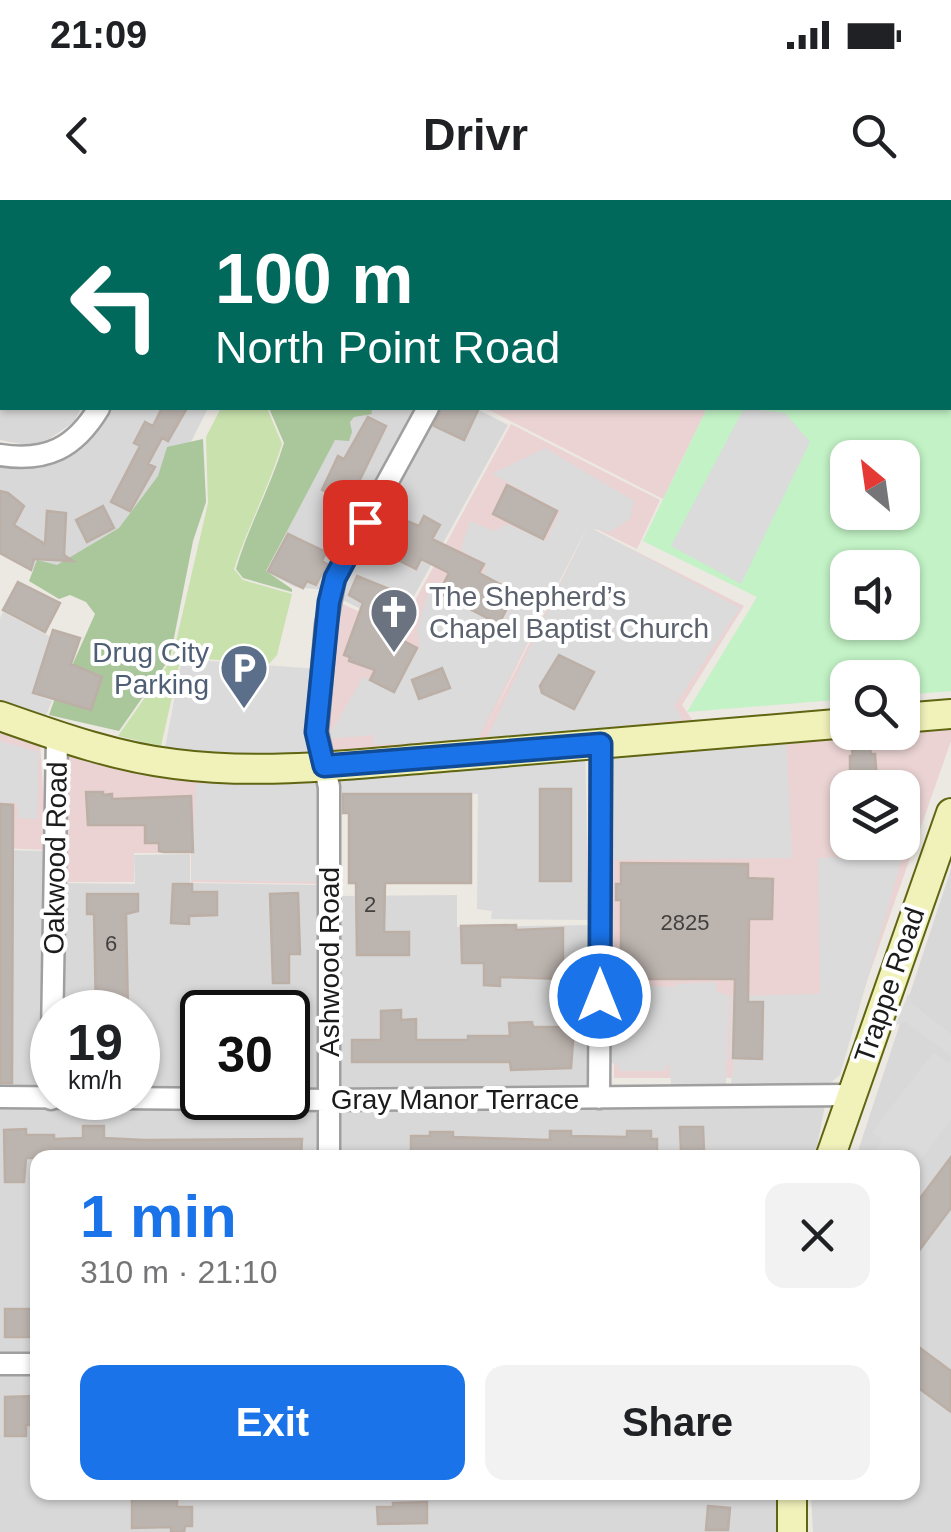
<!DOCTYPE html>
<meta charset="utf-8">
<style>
body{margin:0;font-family:Helvetica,sans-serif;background:#f2f2f2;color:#202124;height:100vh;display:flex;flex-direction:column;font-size:38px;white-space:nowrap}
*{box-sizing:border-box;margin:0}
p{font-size:32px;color:#757577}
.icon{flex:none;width:55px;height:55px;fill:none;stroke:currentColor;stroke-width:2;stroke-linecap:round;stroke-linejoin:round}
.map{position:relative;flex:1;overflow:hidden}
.drawer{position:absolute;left:30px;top:950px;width:890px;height:350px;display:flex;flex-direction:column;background:#fff;border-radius:20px;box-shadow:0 2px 8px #0004}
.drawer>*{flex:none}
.top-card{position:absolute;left:0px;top:0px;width:952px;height:210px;box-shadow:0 2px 8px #0004;background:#00695c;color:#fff;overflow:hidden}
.needle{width:65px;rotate:331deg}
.tools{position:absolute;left:830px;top:240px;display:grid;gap:20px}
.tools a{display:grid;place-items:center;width:90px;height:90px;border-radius:20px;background:#fff;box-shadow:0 2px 8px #0004;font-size:50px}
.speed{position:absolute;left:30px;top:790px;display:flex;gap:20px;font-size:50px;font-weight:700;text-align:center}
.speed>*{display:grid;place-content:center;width:130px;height:130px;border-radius:50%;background:#fff;box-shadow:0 2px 8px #0004;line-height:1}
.speed small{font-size:25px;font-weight:400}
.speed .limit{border:5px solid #111;border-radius:15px;background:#fff;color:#111}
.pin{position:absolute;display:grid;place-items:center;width:85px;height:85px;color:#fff;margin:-42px;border-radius:20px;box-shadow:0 5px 15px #0006}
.me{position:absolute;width:110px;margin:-55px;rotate:0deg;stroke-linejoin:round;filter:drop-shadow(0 0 8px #0008)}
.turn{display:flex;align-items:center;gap:35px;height:210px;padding:0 50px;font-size:45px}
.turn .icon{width:130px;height:130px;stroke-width:2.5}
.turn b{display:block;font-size:70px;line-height:85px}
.round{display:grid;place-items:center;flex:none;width:105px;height:105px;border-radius:20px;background:#f2f2f2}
.overview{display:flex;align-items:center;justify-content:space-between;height:170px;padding:0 50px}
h1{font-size:60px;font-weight:700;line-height:75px;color:#1a73e8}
.primary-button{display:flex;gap:20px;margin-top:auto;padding:20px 50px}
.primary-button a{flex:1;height:115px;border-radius:20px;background:#1a73e8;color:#fff;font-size:40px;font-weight:700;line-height:115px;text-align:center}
.primary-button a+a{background:#f2f2f2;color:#202124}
.status{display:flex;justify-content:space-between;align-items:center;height:70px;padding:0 50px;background:#fff;direction:ltr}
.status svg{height:28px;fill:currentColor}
header{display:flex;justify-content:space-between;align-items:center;height:130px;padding:0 50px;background:#fff;font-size:45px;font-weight:700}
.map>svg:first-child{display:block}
.residential{fill:#d9d8d8}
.commercial{fill:#ebd3d3;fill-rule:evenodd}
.grass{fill:#c8e1ad}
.forest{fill:#a9c79b}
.park{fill:#c2f2c5;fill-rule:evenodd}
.parking{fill:#dbdbdb}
.building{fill:#bcb4af;stroke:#bcafa6;stroke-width:2.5}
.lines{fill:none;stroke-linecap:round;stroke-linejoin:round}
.street-casing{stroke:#9f9f9f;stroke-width:25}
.secondary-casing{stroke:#5f6510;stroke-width:32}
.street{stroke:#fff;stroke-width:20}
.secondary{stroke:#f1f2ba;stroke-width:28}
.route-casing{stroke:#114b97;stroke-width:25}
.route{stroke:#1a73e8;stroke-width:18}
.labels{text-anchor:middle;stroke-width:8;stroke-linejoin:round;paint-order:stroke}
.number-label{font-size:22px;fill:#434140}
.worship-label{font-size:28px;fill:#5b616d;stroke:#fff;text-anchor:start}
.service-label{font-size:28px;fill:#4e5e75;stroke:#fff;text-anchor:end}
.street-label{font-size:28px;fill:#1b1b1b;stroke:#fff}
</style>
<div class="status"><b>21:09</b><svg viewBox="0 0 49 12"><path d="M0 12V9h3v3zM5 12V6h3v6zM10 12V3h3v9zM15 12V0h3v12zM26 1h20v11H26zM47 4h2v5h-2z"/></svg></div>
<header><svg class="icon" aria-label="back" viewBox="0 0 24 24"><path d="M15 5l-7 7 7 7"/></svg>Drivr<svg class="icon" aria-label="search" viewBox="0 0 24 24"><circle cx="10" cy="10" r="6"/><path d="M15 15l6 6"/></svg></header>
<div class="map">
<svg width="951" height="1332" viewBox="0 0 951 1332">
<rect width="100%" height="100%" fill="#ece8e2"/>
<path class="residential" d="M 0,77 L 2,208 L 81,208 L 74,222 L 37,247 L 0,240 Z
M 106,208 L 208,208 L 192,240 L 123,335 L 57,383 L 0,352 L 0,267 L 68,257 L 104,216 Z
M 349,208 L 417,208 L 325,390 L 295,387 L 266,372 Z
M 435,208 L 475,208 L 508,225 L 397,427 L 337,397 Z
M 0,650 L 46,651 L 45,892 L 0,892 Z
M 190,654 L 190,683 L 320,685 L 325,891 L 288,890 L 288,812 L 202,812 L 202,890 L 138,890 L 138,812 L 61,812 L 63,683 L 135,684 L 134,655 Z
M 951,669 L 951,1332 L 813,1332 L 811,1293 L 912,1292 L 912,958 L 856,957 Z
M 457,695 L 457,727 L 593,725 L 592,890 L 337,890 L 339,696 Z
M 0,905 L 825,905 L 815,957 L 38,958 L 37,1158 L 0,1158 Z
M 0,1175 L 37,1175 L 38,1292 L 776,1293 L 777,1332 L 0,1332 Z"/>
<path class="commercial" d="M 83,0 L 951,0 L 951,59 L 950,2 Z
M 485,208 L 707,208 L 663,299 Z
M 511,224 L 660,300 L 637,349 L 586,324 L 486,529 L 588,327 L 744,406 L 682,505 L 693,521 L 328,554 L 323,531 L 336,401 L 399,430 Z
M 951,520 L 951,541 L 833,878 L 614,878 L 612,546 L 848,532 L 902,532 L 903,523 ZM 848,588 L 902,588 L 902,642 L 848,642 Z
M 0,528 L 40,542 L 47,650 L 0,648 Z
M 60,548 L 319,578 L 320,684 L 191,682 L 191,653 L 134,653 L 134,682 L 63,682 Z"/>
<path class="grass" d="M 221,208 L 267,208 L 282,244 C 269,287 248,326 234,369 L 243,380 L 292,394 L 277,455 L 269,464 L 181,457 L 161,546 L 118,536 L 172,459 L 208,303 L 206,237 Z"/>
<path class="forest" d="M 269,208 L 371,208 L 372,214 L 354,217 L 350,222 L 352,232 L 349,241 L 335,240 L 266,371 L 292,389 L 292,392 L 243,378 L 236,369 C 249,325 271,286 284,243 Z
M 203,239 L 206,302 L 193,341 L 170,458 L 119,531 L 49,515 L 66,467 L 71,468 L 95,414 L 86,402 L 70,395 L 59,399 L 29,381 L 37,360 L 57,365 L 119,328 L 158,276 L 167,247 Z"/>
<path class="park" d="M 951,59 L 951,491 L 903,495 L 902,478 L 848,478 L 847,499 L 687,512 L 757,397 L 643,341 L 707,208 L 950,208 ZM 848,258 L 902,258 L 902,312 L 848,312 ZM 848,368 L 902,368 L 902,422 L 848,422 Z"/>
<path class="parking" d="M 744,208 L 785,213 L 810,242 L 741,384 L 671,346 Z
M 545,248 L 634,301 L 630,319 L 610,332 L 593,329 L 740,408 L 674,506 L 683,519 L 485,542 L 588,326 L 477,540 L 374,545 L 373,535 L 327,539 L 363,477 L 394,492 L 420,446 L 417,430 L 429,389 L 499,425 L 519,394 L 483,375 L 487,365 L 461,350 L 470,321 L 494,331 L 507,324 L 546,341 L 560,311 L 492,274 Z
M 3,412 L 51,437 L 32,494 L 52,501 L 43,522 L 0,507 L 0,418 Z
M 182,459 L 318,469 L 313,558 L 164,553 Z
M 786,532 L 792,658 L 613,660 L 608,549 Z
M 0,541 L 39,552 L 37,619 L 18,618 L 17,603 L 0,602 Z
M 585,550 L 589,720 L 491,719 L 492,711 L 477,709 L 478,594 L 342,593 L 339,576 Z
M 317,580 L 317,682 L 191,680 L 196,584 Z
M 903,655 L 840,875 L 829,884 L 731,883 L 734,861 L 730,859 L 731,796 L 820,794 L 818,658 Z
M 716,782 L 717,792 L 729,795 L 726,885 L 671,885 L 669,863 L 664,871 L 620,871 L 617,863 L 606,864 L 605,802 L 616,802 L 616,786 L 637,786 L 637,792 L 646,792 L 649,786 L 675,787 L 676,784 Z
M 908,794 L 912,804 L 951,834 L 951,856 L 906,822 L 896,825 Z
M 933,853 L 948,863 L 951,860 L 951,919 L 916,966 L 912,958 L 884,957 L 877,952 L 882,940 L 872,932 Z"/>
<path class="building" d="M 162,208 L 187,208 L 168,241 L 162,238 L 148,264 L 155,267 L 130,311 L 111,302 L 140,246 L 134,243 L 145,222 L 153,226 Z
M 442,208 L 479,208 L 464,240 L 434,226 Z
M 368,217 L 386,226 L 349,302 L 322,290 L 338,256 L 344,259 Z
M 507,285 L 557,311 L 543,339 L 493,314 Z
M 0,291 L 8,293 L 24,306 L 14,325 L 45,344 L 47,311 L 66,313 L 64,355 L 73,361 L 34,359 L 31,370 L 0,353 Z
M 103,306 L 114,328 L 87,342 L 76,320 Z
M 394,316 L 419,326 L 424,316 L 440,325 L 432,339 L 484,364 L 479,373 L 515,392 L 499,424 L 439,393 L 449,373 L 421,359 L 416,369 L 400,361 L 404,352 L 383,343 Z
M 288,334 L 326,352 L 322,361 L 327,364 L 316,385 L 307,381 L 303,388 L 268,371 Z
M 357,376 L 389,389 L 385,398 L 398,403 L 385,431 L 417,448 L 394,492 L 370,480 L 375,470 L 349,461 L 350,457 L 344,455 L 363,403 L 349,395 Z
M 18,382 L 60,403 L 45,432 L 3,410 Z
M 53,430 L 80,438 L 71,464 L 102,477 L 91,510 L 33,493 Z
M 559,455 L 594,472 L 574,509 L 542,493 L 540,486 Z
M 442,468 L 450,488 L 419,499 L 412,480 Z
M 870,548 L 871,554 L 875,554 L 877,580 L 872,581 L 873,588 L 856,588 L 850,573 L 850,556 L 853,556 L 852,550 Z
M 540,589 L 571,589 L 571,681 L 540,681 Z
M 86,592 L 103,592 L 103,595 L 112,594 L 112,599 L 191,596 L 193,652 L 164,652 L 159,651 L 159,643 L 145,643 L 145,625 L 88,625 Z
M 343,594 L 471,594 L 471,683 L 385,683 L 384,732 L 409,732 L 409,755 L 357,755 L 356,683 L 349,683 L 349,613 L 343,613 Z
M 0,604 L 13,605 L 12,883 L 0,883 Z
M 621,663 L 748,664 L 748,678 L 773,679 L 772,719 L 749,719 L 748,802 L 763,802 L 762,859 L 733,858 L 735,779 L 626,779 L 626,762 L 621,762 L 621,700 L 616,700 L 616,684 L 621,684 Z
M 173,684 L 192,684 L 192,692 L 217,692 L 217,715 L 189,716 L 189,724 L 171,723 Z
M 298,693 L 300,754 L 289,754 L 289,783 L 273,783 L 270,694 Z
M 87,694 L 138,694 L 138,711 L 126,714 L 128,812 L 96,812 L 94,714 L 87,714 Z
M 516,725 L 516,730 L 563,728 L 563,764 L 582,764 L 582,785 L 564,786 L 564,779 L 500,777 L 500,786 L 484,785 L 484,763 L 462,763 L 461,726 Z
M 401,810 L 401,820 L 416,819 L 416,840 L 468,840 L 468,836 L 510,836 L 509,823 L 532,822 L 533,827 L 574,827 L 571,868 L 511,870 L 510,862 L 352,862 L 352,840 L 381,840 L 381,811 Z
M 83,926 L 104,926 L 104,938 L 144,940 L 302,939 L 301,958 L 26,958 L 24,982 L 5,982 L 4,930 L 26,929 L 26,935 L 54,935 L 54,939 L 83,938 Z
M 680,927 L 703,927 L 704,951 L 681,951 Z
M 550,931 L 571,931 L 571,936 L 627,937 L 627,931 L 651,931 L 651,939 L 657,939 L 657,958 L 411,956 L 411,936 L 430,936 L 430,932 L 453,932 L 453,937 L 550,940 Z
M 951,957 L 951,1008 L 912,1060 L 912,1009 Z
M 5,1109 L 34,1109 L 34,1137 L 5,1137 Z
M 912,1142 L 951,1171 L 951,1212 L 912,1183 Z
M 36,1196 L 36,1225 L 26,1225 L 26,1236 L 5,1236 L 5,1197 Z
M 132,1292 L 177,1292 L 177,1307 L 192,1307 L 192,1326 L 185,1326 L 184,1332 L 171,1332 L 171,1327 L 132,1328 Z
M 427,1302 L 427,1323 L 378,1324 L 377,1307 L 393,1307 L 393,1303 Z
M 708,1306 L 730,1308 L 728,1330 L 706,1330 Z"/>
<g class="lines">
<g class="street-casing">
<path id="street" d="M 0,65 L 2,66
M 0,255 C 47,262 75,248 99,208
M 0,897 L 329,900 L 851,895
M 599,898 L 601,544
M 51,899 L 57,537
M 329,958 L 329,587 L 317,532 L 326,425 L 335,378 L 428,208
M 0,1164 L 38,1164"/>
</g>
<g class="secondary-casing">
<path id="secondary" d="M 0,516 C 57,536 115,557 175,564 C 267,576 363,563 455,556 C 586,545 717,534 848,523
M 902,518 L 951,514
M 830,958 L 951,613
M 792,1292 L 792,1332"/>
</g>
<use href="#street" class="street"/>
<use href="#secondary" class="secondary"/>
</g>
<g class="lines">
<g class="route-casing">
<path id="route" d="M 365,322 L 335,378 L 329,402 L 316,532 L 324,566 L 601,544 L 600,796"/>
</g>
<use href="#route" class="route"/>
</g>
<defs>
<g id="church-pin" transform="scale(2.5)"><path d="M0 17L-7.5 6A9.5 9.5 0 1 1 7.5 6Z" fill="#6b7280" stroke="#fff"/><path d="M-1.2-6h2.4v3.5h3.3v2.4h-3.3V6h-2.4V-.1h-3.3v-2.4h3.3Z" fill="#fff"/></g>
<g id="parking-pin" transform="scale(2.5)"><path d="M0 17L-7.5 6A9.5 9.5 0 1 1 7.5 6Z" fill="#5c6f8a" stroke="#fff"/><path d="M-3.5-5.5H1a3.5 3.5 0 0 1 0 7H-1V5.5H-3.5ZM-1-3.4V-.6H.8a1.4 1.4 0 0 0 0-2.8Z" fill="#fff"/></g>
</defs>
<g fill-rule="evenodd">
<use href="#church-pin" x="394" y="412"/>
<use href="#parking-pin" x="244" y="468"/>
</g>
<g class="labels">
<g class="number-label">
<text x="370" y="712">2</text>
<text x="685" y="730">2825</text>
<text x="111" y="751">6</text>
</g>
<g class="worship-label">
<text x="429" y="406">The Shepherd’s<tspan x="429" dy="32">Chapel Baptist Church</tspan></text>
</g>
<g class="service-label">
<text x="209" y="462">Drug City<tspan x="209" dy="32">Parking</tspan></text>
</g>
<g class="street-label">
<text transform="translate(55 658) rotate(-89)" y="10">Oakwood Road</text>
<text transform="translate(329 762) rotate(-90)" y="10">Ashwood Road</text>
<text transform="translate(889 785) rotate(-71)" y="10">Trappe Road</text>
<text x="455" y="909">Gray Manor Terrace</text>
</g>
</g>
</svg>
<div class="tools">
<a><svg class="needle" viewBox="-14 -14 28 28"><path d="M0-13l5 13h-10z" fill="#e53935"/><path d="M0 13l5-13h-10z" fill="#757577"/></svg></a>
<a><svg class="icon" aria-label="sound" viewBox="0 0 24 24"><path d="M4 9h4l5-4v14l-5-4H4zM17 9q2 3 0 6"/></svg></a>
<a><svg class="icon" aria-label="search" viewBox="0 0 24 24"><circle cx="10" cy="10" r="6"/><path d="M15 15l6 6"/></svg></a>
<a><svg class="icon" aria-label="layers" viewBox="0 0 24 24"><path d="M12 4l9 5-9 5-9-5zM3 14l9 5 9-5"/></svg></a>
</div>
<div class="speed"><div>19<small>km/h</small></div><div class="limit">30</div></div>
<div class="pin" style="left:365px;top:322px;background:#d93025"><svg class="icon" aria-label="arrive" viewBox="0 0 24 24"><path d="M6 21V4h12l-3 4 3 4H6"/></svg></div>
<svg class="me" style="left:600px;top:796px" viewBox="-20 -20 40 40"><circle r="17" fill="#1a73e8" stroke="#fff" stroke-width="3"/><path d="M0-11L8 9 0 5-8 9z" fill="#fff"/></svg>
<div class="top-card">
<div class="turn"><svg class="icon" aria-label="left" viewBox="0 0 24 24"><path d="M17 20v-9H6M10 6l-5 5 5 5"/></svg><div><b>100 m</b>North Point Road</div></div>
</div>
<section class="drawer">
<div class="overview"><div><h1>1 min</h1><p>310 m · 21:10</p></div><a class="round"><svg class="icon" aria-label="close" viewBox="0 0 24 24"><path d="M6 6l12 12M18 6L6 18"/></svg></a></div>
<div class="primary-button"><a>Exit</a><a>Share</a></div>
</section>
</div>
